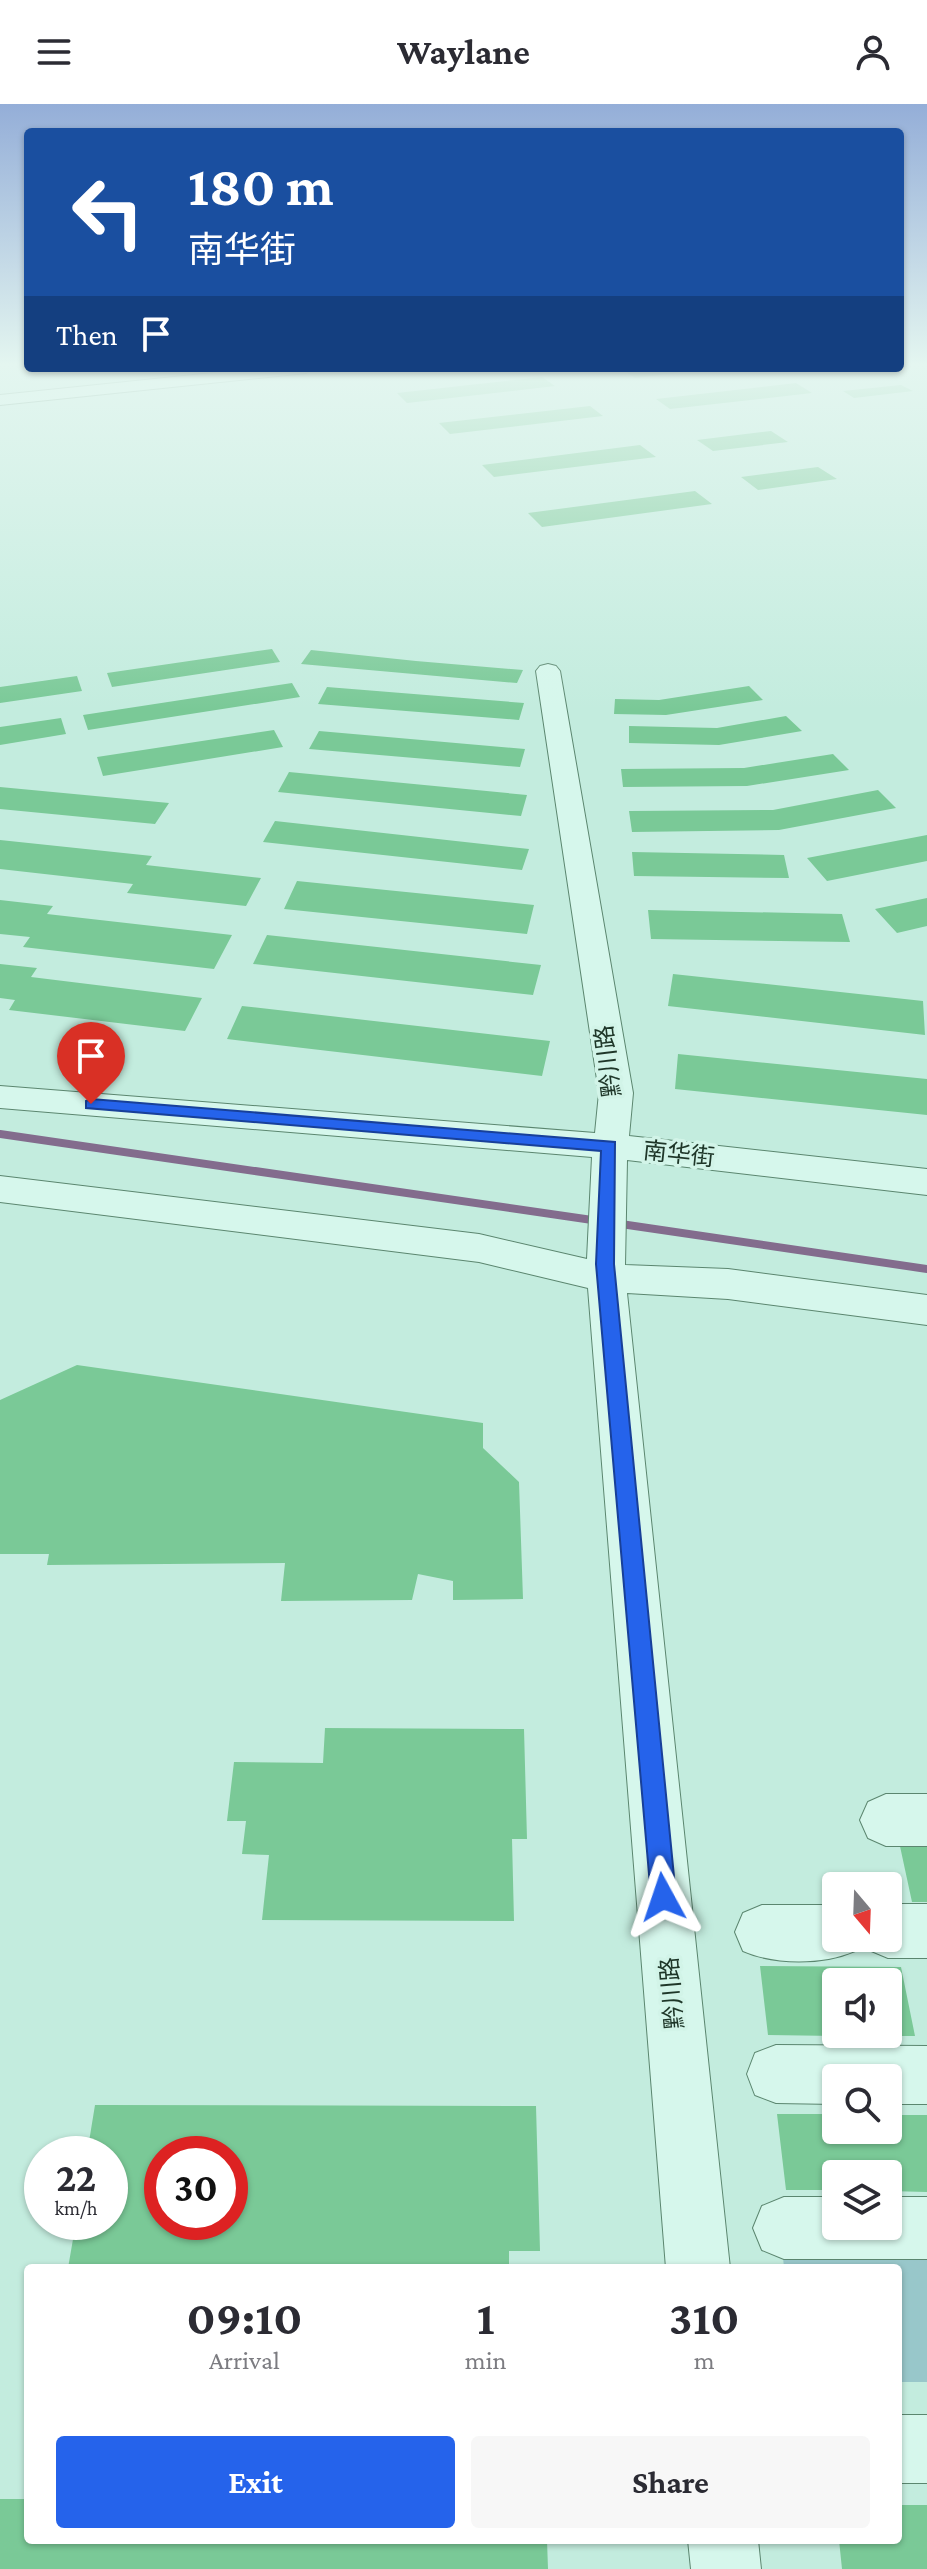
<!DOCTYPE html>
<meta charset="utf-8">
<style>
body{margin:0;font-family:"Crimson Pro","Noto Sans SC",serif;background:#f7f7f7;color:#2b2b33;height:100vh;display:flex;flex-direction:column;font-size:30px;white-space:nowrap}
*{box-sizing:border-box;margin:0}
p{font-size:26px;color:#7c7c81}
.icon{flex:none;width:44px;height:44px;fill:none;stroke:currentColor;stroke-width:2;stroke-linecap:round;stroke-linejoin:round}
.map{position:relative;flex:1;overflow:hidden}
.side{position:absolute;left:24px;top:2160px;width:878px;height:280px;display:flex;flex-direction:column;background:#fff;border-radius:8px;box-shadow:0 2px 6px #0004}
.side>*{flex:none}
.banner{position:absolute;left:24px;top:24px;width:880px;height:244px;border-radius:8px;box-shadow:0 2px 6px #0004;background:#1a4fa0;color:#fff;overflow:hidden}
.needle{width:52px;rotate:161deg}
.controls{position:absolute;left:822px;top:1768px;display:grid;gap:16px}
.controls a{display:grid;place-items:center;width:80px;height:80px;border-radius:8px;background:#fff;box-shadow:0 2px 6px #0004;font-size:40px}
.speed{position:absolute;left:24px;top:2032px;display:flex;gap:16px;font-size:40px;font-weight:700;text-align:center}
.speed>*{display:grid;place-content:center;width:104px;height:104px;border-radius:50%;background:#fff;box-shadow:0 2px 6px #0004;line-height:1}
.speed small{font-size:20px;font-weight:400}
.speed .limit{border:12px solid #d22;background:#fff;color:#111}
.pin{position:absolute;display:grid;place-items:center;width:68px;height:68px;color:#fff;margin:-82px -34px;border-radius:50% 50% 50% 0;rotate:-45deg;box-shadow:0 0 8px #0007}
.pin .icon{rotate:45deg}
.me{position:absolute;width:88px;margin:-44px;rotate:355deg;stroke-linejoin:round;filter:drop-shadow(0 0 6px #0008)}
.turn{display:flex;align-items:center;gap:28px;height:168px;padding:0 32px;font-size:36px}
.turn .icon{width:104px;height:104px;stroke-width:2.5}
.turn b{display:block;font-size:56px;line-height:68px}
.then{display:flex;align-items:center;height:76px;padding:0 32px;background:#0003;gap:16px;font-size:30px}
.eta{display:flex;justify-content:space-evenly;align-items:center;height:136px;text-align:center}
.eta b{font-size:48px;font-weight:700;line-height:56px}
.action{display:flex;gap:16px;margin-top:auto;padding:16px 32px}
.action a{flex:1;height:92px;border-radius:8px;background:#2563eb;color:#fff;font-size:32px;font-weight:700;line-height:92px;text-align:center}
.action a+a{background:#f7f7f7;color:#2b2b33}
header{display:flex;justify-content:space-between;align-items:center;height:104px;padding:0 32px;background:#fff;font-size:36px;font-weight:700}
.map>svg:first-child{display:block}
.green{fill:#98c7ca}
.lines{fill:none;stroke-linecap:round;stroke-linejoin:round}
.stream{stroke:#836c8d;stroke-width:8}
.building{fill:#7ac997;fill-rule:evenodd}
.minor-casing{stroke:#5b866f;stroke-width:2}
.minor{fill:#d6f7ec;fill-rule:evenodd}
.route{fill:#2563eb;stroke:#184099;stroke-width:2}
.labels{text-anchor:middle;stroke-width:7;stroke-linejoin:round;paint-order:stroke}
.street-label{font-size:24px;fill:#1e3628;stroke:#d2f4e8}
</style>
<header><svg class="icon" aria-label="menu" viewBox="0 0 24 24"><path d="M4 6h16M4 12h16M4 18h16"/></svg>Waylane<svg class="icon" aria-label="person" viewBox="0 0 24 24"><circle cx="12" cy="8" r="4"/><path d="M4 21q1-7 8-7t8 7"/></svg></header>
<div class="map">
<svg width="927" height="2465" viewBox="0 0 927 2465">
<rect width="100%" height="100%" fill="#c3ecde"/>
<path class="green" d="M 783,2153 L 927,2154 L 927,2278 L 898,2278 L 898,2164 L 784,2164 Z"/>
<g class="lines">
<path class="stream" d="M 0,1030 L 599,1117
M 614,1119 L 927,1165"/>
</g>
<path class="building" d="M 638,264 L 701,264 L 701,266 L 635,274 L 623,266 Z
M 542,273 L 555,282 L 407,299 L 397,289 Z
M 796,279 L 812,289 L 670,305 L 656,295 Z
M 901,281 L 913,287 L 854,294 L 843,287 Z
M 590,302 L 603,312 L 450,330 L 439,319 Z
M 771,327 L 788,338 L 713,347 L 697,336 Z
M 640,341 L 656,353 L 494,373 L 482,361 Z
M 818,363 L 837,375 L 758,386 L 741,373 Z
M 695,387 L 712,400 L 542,423 L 528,409 Z
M 272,545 L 280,558 L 112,583 L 107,569 Z
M 311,546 L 416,557 L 523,566 L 517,579 L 301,560 Z
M 77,572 L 82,587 L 0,599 L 0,583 Z
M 292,579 L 300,593 L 88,626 L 83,611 Z
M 749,582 L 763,596 L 666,611 L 614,610 L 615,595 L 659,596 Z
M 327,583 L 524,599 L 519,616 L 318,600 Z
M 786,612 L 802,627 L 719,641 L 629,639 L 629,622 L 717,624 Z
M 61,614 L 66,630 L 0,641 L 0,623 Z
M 274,626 L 283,643 L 103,672 L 97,653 Z
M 319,627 L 525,645 L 520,663 L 309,645 Z
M 833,650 L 849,666 L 747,682 L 623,683 L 621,665 L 744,664 Z
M 289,668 L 527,691 L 521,712 L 278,688 Z
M 0,683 L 169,699 L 155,720 L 0,705 Z
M 878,686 L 896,704 L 779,726 L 632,728 L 629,707 L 773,706 Z
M 275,717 L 529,745 L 522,766 L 263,738 Z
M 927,731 L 927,757 L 827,777 L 807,754 Z
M 0,736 L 152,752 L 146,761 L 261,774 L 246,802 L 127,789 L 133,780 L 0,765 Z
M 632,748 L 784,751 L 789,774 L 634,772 Z
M 297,777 L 534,801 L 527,830 L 284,805 Z
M 927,794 L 927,822 L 897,829 L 875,805 Z
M 0,796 L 53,802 L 47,810 L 232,831 L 214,865 L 23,843 L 30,833 L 0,830 Z
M 648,806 L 842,810 L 850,838 L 651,835 Z
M 267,831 L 541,861 L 533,891 L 253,860 Z
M 0,860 L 37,864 L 31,873 L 202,894 L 185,927 L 9,906 L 15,896 L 0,894 Z
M 673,870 L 923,897 L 925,931 L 668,902 Z
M 242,902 L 550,937 L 542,972 L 227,935 Z
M 678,950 L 927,975 L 927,1011 L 675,985 Z
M 77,1261 L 483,1319 L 483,1344 L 519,1378 L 523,1495 L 453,1496 L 453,1477 L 418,1470 L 412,1496 L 281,1497 L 285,1459 L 47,1461 L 49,1450 L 0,1450 L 0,1296 Z
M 325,1624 L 524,1625 L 527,1735 L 512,1735 L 514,1817 L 262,1816 L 269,1751 L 242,1750 L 246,1717 L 227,1717 L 234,1658 L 323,1659 Z
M 898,1733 L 927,1733 L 927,1798 L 912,1798 Z
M 760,1862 L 901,1863 L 915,1932 L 888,1932 L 888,1878 L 836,1878 L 836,1932 L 768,1931 Z
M 95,2001 L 536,2002 L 540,2147 L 509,2147 L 509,2164 L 68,2164 L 76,2118 L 110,2118 L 110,2050 L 87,2050 ZM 162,2050 L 230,2050 L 230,2118 L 162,2118 Z
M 777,2010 L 836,2010 L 836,2026 L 888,2026 L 888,2011 L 927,2011 L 927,2088 L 888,2087 L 888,2070 L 836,2070 L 836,2086 L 786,2086 Z
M 0,2395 L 28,2395 L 28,2436 L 547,2436 L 548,2465 L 0,2465 Z
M 898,2401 L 927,2401 L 927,2465 L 842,2465 L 839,2436 L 898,2436 Z"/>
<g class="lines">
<g class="minor-casing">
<path id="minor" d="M 261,264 L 314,264 L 306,269 L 0,301 L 0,291 Z
M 548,560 L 556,562 L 560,567 L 633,989 L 629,1032 L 927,1065 L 927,1091 L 627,1056 L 625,1161 L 728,1165 L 927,1191 L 927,1221 L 728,1195 L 627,1189 L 730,2164 L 666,2164 L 588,1184 L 479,1158 L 0,1098 L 0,1072 L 479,1130 L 587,1155 L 592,1053 L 0,1004 L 0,982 L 595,1029 L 599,989 L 536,567 L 540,562 Z
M 886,1690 L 927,1690 L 927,1742 L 886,1742 L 868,1734 L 860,1716 L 868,1698 Z
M 888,1800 L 927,1800 L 927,1854 L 888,1854 L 869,1846 L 863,1834 L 888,1834 Z
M 762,1801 L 836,1801 L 836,1834 L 861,1834 L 855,1847 C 823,1861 775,1861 743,1847 L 735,1828 L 743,1809 Z
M 776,1941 L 927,1942 L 927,2000 L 888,2000 L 888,1974 L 836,1974 L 836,2000 L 776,1999 L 755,1991 L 747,1970 L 755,1949 Z
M 784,2093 L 836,2093 L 836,2122 L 888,2122 L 888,2093 L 927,2093 L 927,2155 L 784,2155 L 762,2146 L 753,2124 L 762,2102 Z
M 898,2311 L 927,2311 L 927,2379 L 898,2379 Z
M 688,2436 L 758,2436 L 761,2465 L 691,2465 Z"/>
</g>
<use href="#minor" class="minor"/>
</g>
<linearGradient id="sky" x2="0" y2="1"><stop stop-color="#94aed8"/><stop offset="0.43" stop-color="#e4f6f0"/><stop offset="1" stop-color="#e4f6f0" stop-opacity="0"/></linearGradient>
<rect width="927" height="606" fill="url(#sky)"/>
<path class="route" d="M 91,995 L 615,1038 L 614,1160 L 676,1793 L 672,1802 L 663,1805 L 655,1802 L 651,1793 L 596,1160 L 601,1047 L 86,1004 L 86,997 Z"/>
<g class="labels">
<g class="street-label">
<text transform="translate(608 957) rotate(-97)" y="8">黔川路</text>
<text transform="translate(679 1050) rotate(6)" y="8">南华街</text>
<text transform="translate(672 1889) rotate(-95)" y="8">黔川路</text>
</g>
</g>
</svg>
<div class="controls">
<a><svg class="needle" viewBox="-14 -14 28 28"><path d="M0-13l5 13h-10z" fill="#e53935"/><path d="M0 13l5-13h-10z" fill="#7c7c81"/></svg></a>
<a><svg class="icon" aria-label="sound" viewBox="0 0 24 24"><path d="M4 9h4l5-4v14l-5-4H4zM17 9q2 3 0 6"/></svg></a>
<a><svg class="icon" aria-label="search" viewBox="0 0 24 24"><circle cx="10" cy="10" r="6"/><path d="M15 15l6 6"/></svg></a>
<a><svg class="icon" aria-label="layers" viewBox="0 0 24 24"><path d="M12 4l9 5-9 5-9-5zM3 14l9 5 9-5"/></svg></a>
</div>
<div class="speed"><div>22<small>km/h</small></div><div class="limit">30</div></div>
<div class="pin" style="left:91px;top:1000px;background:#d93025"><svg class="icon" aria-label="arrive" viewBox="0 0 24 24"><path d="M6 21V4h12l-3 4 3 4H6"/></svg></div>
<svg class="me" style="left:663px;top:1793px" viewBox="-20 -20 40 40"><path d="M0-17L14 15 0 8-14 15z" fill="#2563eb" stroke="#fff" stroke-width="4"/></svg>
<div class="banner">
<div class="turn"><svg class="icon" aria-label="left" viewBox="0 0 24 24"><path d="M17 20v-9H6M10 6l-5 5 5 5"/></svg><div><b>180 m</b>南华街</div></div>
<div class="then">Then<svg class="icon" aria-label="arrive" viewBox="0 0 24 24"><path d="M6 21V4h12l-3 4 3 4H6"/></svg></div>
</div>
<section class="side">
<div class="eta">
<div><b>09:10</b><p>Arrival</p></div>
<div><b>1</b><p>min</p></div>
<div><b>310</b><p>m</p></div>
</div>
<div class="action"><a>Exit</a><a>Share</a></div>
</section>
</div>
